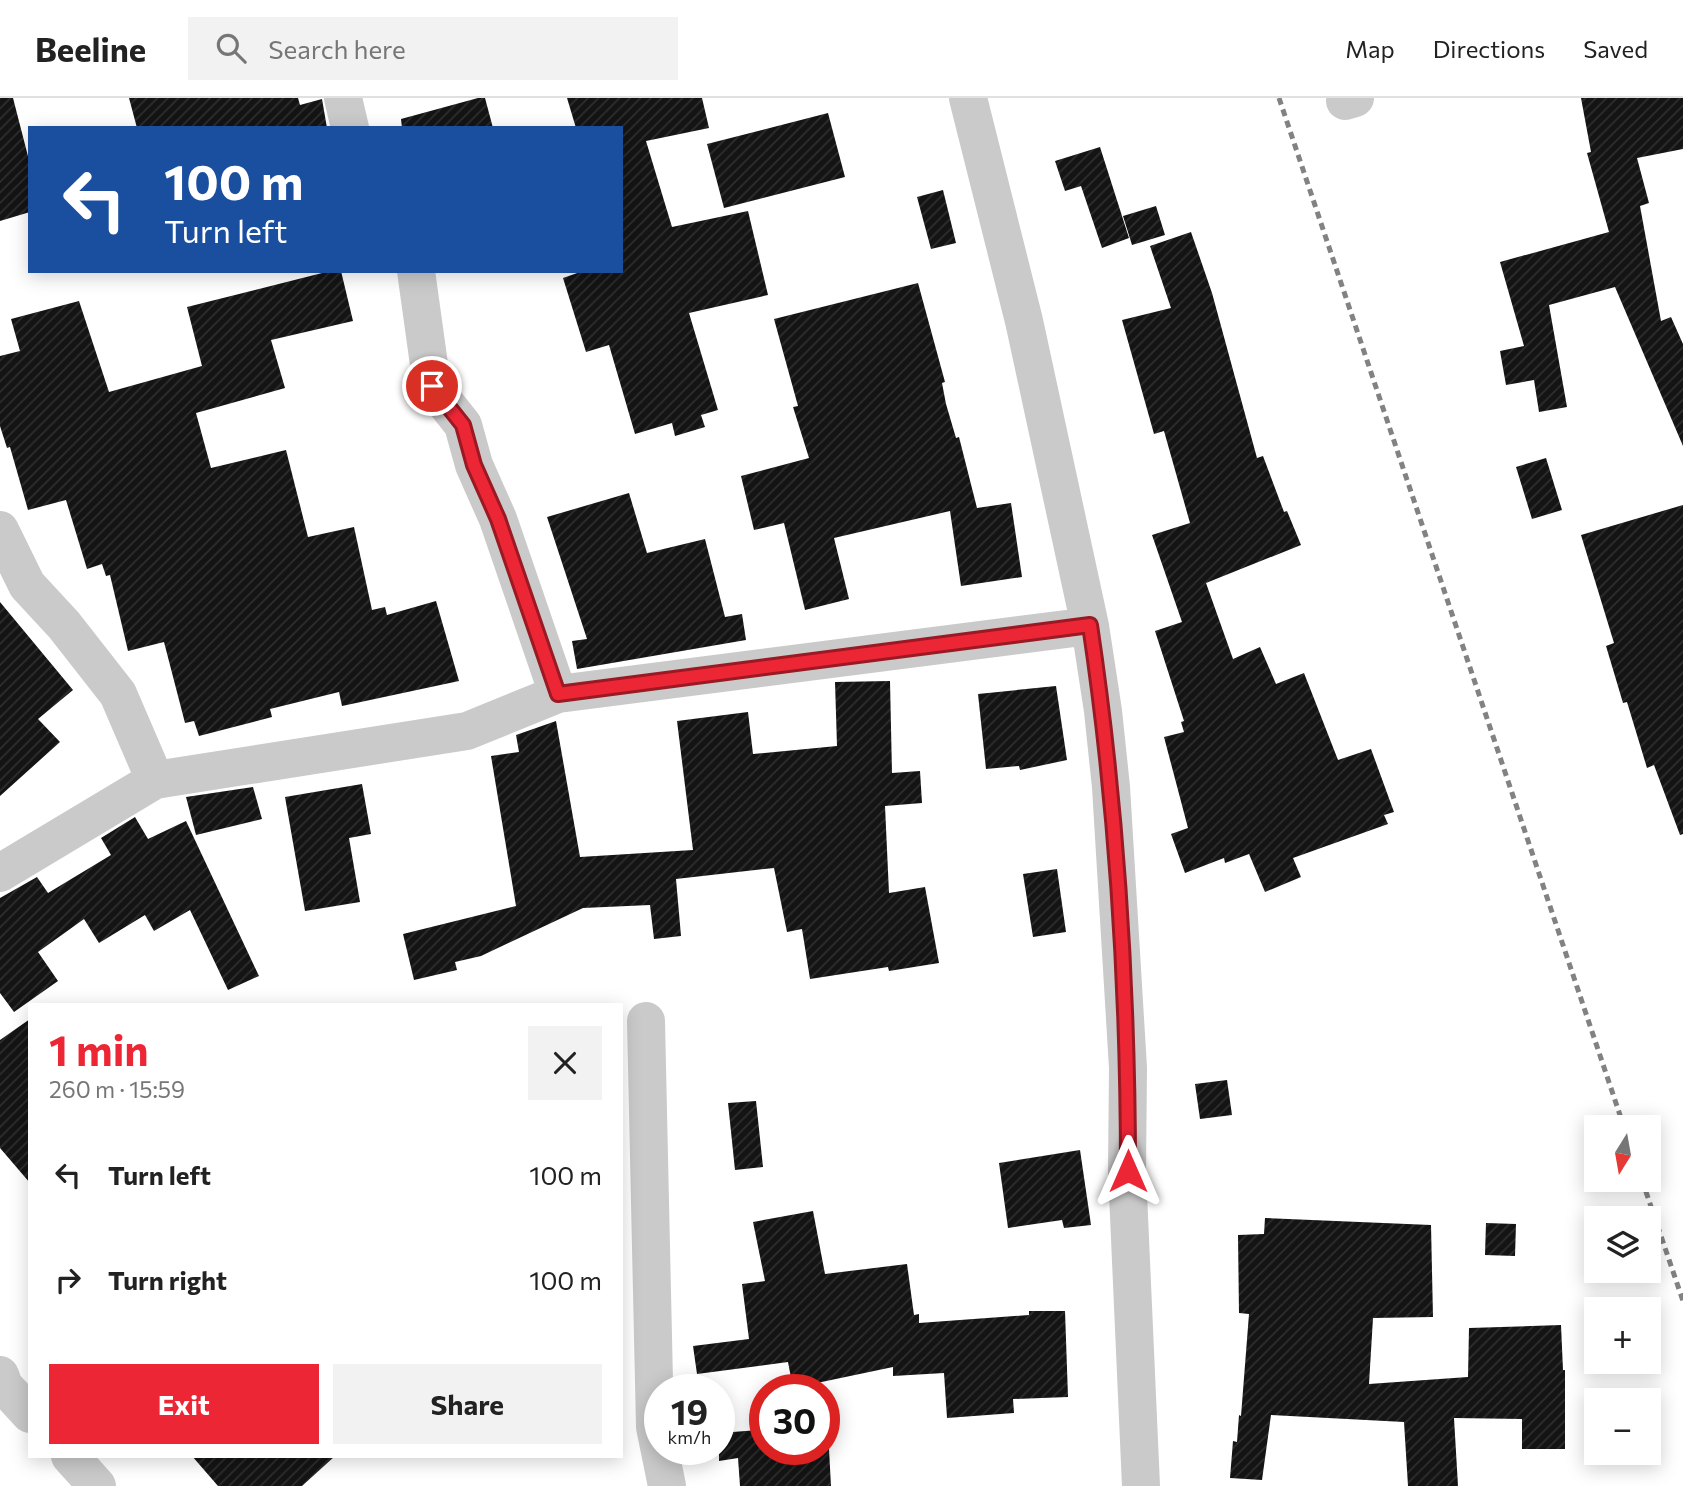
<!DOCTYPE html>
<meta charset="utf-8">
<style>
body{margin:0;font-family:Commissioner,sans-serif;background:#f2f2f2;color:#222;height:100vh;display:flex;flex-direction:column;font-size:26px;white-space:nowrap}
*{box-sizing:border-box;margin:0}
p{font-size:23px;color:#767676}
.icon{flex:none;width:38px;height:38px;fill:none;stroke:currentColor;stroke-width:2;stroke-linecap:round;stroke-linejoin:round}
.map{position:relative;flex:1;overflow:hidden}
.details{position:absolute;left:28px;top:905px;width:595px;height:455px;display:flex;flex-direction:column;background:#fff;border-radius:0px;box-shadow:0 4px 18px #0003}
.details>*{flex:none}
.banner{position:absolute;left:28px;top:28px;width:595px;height:147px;border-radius:0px;box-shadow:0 4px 18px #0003;background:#1a4fa0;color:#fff;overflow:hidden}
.needle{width:46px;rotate:191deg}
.controls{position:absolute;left:1584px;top:1017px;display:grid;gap:14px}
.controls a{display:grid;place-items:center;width:77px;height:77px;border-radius:0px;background:#fff;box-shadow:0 4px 18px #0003;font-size:35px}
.speed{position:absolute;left:644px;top:1276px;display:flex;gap:14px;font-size:35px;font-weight:700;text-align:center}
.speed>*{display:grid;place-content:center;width:91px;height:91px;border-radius:50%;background:#fff;box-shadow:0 4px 18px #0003;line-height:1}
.speed small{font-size:18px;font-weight:400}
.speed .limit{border:10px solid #d22;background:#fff;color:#111}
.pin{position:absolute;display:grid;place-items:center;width:60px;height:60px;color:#fff;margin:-30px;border:4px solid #fff;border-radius:50%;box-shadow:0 2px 7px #0007}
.me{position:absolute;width:77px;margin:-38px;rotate:0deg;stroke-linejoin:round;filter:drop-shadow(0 0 5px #0008)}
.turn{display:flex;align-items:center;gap:24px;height:147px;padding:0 21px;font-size:32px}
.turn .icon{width:91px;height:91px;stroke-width:2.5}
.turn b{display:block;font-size:49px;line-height:60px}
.round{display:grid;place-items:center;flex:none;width:74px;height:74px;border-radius:0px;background:#f2f2f2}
.overview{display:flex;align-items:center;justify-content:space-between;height:119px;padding:0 21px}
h1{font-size:42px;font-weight:700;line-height:52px;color:#ed2636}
.action{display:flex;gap:14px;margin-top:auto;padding:14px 21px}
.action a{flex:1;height:80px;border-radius:0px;background:#ed2636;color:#fff;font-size:28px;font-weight:700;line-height:80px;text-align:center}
.action a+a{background:#f2f2f2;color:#222}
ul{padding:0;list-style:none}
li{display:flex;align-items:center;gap:21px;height:105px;padding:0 21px}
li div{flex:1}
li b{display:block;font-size:26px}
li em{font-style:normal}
header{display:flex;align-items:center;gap:42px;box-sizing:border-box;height:98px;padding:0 35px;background:#fff;border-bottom:2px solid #e0e0e0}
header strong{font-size:33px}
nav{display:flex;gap:38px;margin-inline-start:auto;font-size:24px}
.search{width:490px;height:63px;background:#f2f2f2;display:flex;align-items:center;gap:18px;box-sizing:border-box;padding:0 24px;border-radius:0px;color:#767676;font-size:26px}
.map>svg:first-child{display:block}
.building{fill:url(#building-hatch)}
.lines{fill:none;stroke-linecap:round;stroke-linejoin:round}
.street{stroke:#cacaca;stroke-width:38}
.rail{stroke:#828282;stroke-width:5;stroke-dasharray:7 5;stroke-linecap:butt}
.route-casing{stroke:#9a1923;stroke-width:18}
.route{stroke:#ed2636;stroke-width:12}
</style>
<header>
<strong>Beeline</strong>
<div class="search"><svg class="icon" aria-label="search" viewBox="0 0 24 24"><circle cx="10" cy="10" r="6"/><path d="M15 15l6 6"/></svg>Search here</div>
<nav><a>Map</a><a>Directions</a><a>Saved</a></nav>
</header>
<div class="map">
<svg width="1683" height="1388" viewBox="0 0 1683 1388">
<defs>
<pattern id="building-hatch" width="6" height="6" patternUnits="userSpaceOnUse" patternTransform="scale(1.75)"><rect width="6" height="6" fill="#141414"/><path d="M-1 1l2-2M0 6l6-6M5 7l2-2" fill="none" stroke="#2e2e2e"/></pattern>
</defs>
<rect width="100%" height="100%" fill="#fff"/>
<path class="building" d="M 0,0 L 13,0 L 30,66 L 30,114 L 0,123 Z
M 129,0 L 298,0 L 300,7 L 322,1 L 327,30 L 137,30 Z
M 478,0 L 485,0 L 493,30 L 402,30 L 401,21 Z
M 567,0 L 702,0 L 709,30 L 646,43 L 672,129 L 748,113 L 768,197 L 689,215 L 718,312 L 701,317 L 705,329 L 675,338 L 672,325 L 635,336 L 609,247 L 586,254 L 563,180 L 583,173 L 621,173 L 621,30 L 576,30 Z
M 1581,0 L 1683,0 L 1683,51 L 1637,60 L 1649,105 L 1640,108 L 1661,223 L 1671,219 L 1683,246 L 1683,348 L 1615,189 L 1549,207 L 1567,309 L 1539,314 L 1534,282 L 1506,287 L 1500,253 L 1524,248 L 1500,164 L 1609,134 L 1587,55 L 1591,54 Z
M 828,15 L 845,79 L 724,110 L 707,46 Z
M 1100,49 L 1129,140 L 1102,150 L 1081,88 L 1065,93 L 1055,63 Z
M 943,92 L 956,145 L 931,151 L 917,99 Z
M 1156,108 L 1165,137 L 1132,147 L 1123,118 Z
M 1191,134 L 1212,195 L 1257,360 L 1263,358 L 1284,414 L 1287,413 L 1301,447 L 1206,485 L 1233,561 L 1260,549 L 1276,586 L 1304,575 L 1338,662 L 1371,651 L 1394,714 L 1384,717 L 1388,726 L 1293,760 L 1301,779 L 1265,794 L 1249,756 L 1225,765 L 1224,760 L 1185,775 L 1171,736 L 1188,730 L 1164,639 L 1184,634 L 1181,624 L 1184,623 L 1155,533 L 1182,524 L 1152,437 L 1190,425 L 1164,333 L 1154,336 L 1122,222 L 1171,210 L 1150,148 Z
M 330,173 L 341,173 L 353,223 L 271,242 L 285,290 L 196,315 L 211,370 L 286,352 L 308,439 L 354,429 L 372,512 L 385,509 L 387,517 L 436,503 L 459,583 L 342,608 L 339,594 L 270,611 L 272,619 L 199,638 L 194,623 L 185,625 L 164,544 L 128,553 L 110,477 L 106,478 L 102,466 L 87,471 L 66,402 L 28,412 L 10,349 L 7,350 L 0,328 L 0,258 L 20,253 L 11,221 L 79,203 L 109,294 L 202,268 L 187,209 Z
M 918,185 L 945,284 L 942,285 L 946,306 L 956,340 L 959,339 L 977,410 L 1011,405 L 1022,479 L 961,488 L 950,413 L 834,440 L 849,501 L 805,512 L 784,425 L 754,432 L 741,378 L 809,360 L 793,309 L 798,308 L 774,221 Z
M 1546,360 L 1562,412 L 1532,421 L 1516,369 Z
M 629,395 L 647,455 L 705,441 L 725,519 L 742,516 L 746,542 L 577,571 L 572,543 L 587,541 L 547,419 Z
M 1683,407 L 1683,736 L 1680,737 L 1654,667 L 1647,670 L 1627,604 L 1623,605 L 1606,548 L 1614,545 L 1581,437 Z
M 0,504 L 73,592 L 38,621 L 60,644 L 0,698 Z
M 890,583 L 892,675 L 920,673 L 922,705 L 885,708 L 889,795 L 925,789 L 939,865 L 889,873 L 888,869 L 810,881 L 802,831 L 787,834 L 774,770 L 676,781 L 681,838 L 654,841 L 650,807 L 583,810 L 481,858 L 455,864 L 457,872 L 414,882 L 403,836 L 516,808 L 491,658 L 519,654 L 516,637 L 556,623 L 580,759 L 693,752 L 677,623 L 748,614 L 753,656 L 837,648 L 835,584 Z
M 1056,588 L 1067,662 L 1020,672 L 1019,668 L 986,671 L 978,596 Z
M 362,686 L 371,736 L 349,740 L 360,804 L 305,813 L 285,699 Z
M 253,689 L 262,721 L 196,737 L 186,699 Z
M 135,719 L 148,741 L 186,723 L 259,878 L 228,892 L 190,812 L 154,833 L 145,817 L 99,845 L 84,821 L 38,854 L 58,883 L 14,914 L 0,895 L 0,800 L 37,779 L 48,795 L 111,757 L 101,740 Z
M 1057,771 L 1066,834 L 1033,839 L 1023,776 Z
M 30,921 L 30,1085 L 0,1050 L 0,942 Z
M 1227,982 L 1232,1017 L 1200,1021 L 1195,986 Z
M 756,1003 L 763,1069 L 735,1072 L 728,1005 Z
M 1080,1052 L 1091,1127 L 1064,1130 L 1062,1122 L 1008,1130 L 999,1065 Z
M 813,1113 L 825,1176 L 907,1166 L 914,1217 L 919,1216 L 919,1225 L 1029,1217 L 1029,1213 L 1065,1213 L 1068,1299 L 1013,1301 L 1014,1315 L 947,1320 L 944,1275 L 893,1278 L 893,1269 L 793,1290 L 788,1264 L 697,1276 L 693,1248 L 749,1241 L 742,1186 L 765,1183 L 753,1124 Z
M 1265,1120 L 1431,1127 L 1433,1219 L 1373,1220 L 1369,1286 L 1468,1279 L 1469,1230 L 1561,1227 L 1563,1272 L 1565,1272 L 1565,1351 L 1522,1351 L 1522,1321 L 1454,1320 L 1458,1388 L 1408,1388 L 1404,1324 L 1271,1317 L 1262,1382 L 1230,1380 L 1233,1343 L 1237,1344 L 1239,1317 L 1241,1318 L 1249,1216 L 1239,1215 L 1238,1137 L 1264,1136 Z
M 1486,1125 L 1516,1126 L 1515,1158 L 1485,1157 Z
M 759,1332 L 765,1332 L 765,1351 L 829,1351 L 831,1388 L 740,1388 L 738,1360 L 719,1363 L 719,1335 Z
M 192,1358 L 335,1358 L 302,1388 L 218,1388 Z"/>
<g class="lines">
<path class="street" d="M 343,0 L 350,30
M 968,0 L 1024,223 L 1090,528 L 1103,613 L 1111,689 L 1128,970 L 1127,1073 L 1141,1388
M 1346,0 L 1345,3 L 1355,0
M 416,173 L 432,288 L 463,327 L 474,367 L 498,421 L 558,596
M 0,432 L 27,487 L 64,527 L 118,596 L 155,682
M 0,775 L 155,682 L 467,633 L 558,596 L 1090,528
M 646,923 L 655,1329 L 667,1388
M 0,1277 L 4,1288 L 30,1316
M 70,1358 L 97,1388"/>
<path class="rail" d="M 1279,0 L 1624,1029
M 1642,1082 L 1683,1203"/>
</g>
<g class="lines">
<g class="route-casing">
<path id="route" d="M 432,288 L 463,327 L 474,367 L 498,421 L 558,596 L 1090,527 C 1117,708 1128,891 1128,1073"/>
</g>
<use href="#route" class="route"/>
</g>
</svg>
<div class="controls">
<a><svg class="needle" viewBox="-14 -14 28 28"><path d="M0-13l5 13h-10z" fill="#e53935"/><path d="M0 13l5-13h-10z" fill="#767676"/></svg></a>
<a><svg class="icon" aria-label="layers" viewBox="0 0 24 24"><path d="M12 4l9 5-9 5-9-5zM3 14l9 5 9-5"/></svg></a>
<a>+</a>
<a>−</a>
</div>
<div class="speed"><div>19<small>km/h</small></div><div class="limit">30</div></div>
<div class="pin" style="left:432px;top:288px;background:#d93025"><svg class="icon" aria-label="arrive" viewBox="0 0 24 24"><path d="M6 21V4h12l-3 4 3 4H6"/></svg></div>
<svg class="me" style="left:1128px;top:1073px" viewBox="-20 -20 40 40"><path d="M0-17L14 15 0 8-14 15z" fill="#ed2636" stroke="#fff" stroke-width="4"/></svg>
<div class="banner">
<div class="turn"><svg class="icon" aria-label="left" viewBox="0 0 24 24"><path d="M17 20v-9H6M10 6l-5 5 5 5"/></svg><div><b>100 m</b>Turn left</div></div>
</div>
<section class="details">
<div class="overview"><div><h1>1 min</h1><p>260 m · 15:59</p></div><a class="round"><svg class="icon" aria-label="close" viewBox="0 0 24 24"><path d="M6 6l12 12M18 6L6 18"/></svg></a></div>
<ul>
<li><svg class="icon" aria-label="left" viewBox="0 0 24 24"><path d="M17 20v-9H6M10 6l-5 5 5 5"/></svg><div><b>Turn left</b></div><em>100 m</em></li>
<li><svg class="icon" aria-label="right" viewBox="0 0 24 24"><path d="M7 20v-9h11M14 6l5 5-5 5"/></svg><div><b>Turn right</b></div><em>100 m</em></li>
</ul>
<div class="action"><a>Exit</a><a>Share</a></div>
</section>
</div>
